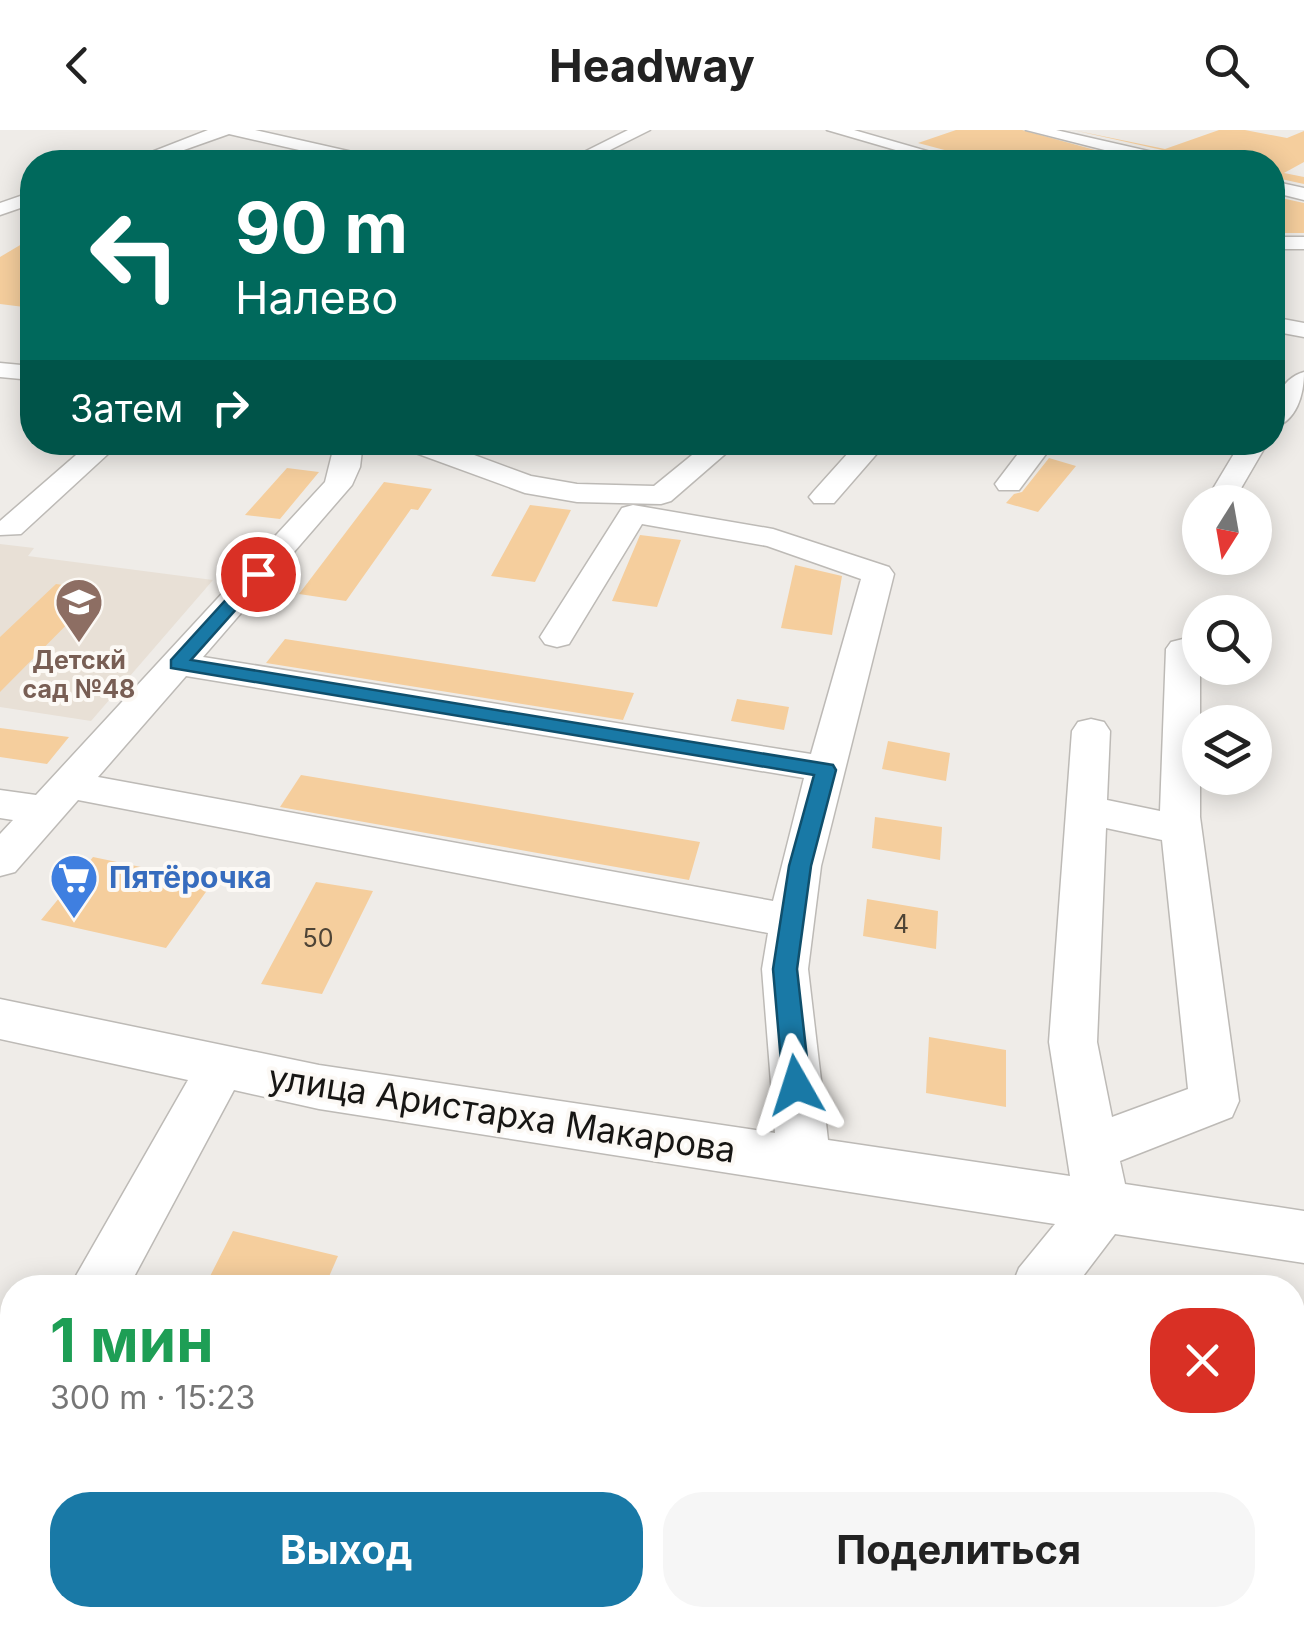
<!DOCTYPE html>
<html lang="ru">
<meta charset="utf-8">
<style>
body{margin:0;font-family:Inter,sans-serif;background:#f6f6f6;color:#222;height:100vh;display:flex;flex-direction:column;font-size:38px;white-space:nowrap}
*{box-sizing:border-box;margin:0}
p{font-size:32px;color:#767676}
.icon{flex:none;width:55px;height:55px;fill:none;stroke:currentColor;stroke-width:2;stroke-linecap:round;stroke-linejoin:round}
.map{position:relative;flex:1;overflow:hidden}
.details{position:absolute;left:0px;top:1145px;width:1305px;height:352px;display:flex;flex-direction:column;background:#fff;border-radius:40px 40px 0 0;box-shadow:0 5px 25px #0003}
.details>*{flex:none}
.banner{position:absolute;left:20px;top:20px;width:1265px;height:305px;border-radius:40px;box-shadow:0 5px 25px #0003;background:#00695c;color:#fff;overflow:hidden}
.needle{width:65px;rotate:191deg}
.controls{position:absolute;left:1182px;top:355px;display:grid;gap:20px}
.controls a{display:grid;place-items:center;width:90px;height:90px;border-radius:50%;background:#fff;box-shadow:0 5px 25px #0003;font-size:50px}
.pin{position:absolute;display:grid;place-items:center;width:85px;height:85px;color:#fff;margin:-42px;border:5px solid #fff;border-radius:50%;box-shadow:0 2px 10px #0007}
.me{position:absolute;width:110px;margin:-55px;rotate:354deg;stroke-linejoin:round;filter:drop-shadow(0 0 8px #0008)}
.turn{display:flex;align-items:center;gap:35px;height:210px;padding:0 50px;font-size:45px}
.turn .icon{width:130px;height:130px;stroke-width:2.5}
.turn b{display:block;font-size:70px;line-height:85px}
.then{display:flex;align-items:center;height:95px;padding:0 50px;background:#0003;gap:20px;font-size:38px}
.round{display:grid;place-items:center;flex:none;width:105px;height:105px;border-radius:40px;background:#f6f6f6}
.head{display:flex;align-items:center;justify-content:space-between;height:170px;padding:0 50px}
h1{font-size:60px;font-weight:700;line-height:75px;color:#1e9e55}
.action{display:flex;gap:20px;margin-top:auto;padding:20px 50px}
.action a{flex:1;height:115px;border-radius:40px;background:#1979a6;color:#fff;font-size:40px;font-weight:700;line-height:115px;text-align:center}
.action a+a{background:#f6f6f6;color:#222}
header{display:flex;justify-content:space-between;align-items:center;height:130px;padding:0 50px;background:#fff;font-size:45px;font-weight:700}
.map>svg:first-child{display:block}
.built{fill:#e8e0d6}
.building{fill:#f5ce9d}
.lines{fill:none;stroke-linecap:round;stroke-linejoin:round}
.minor-casing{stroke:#bdbab6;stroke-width:3}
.minor{fill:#fff;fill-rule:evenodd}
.route{fill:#1979a6;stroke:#104f6c;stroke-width:2.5}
.labels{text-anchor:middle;stroke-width:8;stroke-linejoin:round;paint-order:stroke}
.far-education-label{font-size:25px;font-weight:bold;fill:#785e54;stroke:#fcf9f5}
.number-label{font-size:25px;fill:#4e4436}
.shop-label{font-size:30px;font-weight:bold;fill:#366cbe;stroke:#fcf9f5;text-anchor:start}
.near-street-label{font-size:35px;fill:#171614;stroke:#fcf9f5}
</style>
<header><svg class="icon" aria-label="back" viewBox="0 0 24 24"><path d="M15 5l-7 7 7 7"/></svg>Headway<svg class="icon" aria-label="search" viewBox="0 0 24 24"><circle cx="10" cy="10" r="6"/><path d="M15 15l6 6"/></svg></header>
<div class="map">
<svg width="1304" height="1497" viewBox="0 0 1304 1497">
<rect width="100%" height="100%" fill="#efece8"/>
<path class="built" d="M 0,414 L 34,418 L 28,426 L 213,450 L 91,591 L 0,577 Z"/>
<path class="building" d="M 956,0 L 1022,0 L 1139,32 L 990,32 L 918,13 Z
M 1073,0 L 1165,19 L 1219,0 L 1245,0 L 1287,8 L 1304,1 L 1304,32 L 1284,43 L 1304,47 L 1304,54 L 1272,47 L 1272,32 L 1186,32 L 1180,24 Z
M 1272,66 L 1304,73 L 1304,103 L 1272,103 Z
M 32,108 L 32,178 L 0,174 L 0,127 Z
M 1049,328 L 1076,336 L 1038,382 L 1006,373 L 1014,364 L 1022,362 Z
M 287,338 L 319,342 L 280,389 L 245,385 Z
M 384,352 L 432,359 L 418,380 L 411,379 L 346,471 L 299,464 Z
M 530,375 L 571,380 L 535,452 L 491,446 Z
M 640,405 L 681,410 L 657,477 L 612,471 Z
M 795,435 L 842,446 L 832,505 L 781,498 Z
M 56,454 L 101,460 L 0,562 L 0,507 Z
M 285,509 L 634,563 L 623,590 L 266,533 Z
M 737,569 L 789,577 L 784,600 L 731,591 Z
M 0,598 L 69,607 L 47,634 L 0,627 Z
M 888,611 L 950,623 L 946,651 L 882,639 Z
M 301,645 L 700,712 L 689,750 L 280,677 Z
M 875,687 L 942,697 L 940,730 L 872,718 Z
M 93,727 L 213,752 L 166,818 L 41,790 Z
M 316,752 L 373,761 L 322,864 L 261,854 Z
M 867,769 L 938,781 L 936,819 L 863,806 Z
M 929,907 L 1006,920 L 1006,977 L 926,963 Z
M 233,1101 L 338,1126 L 324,1158 L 204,1158 Z"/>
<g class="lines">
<g class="minor-casing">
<path id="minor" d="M 208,0 L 255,0 L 379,28 L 382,32 L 352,32 L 229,4 L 150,32 L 126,32 Z
M 628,0 L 650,0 L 586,32 L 564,32 Z
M 827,0 L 854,0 L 965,32 L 937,32 Z
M 1026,0 L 1056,0 L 1179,28 L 1182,32 L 1152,32 Z
M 1272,51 L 1304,58 L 1304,70 L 1272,62 Z
M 32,62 L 32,74 L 0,85 L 0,73 Z
M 1272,107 L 1304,107 L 1304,119 L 1272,119 Z
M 1272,187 L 1304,193 L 1304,207 L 1272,201 Z
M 0,233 L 32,236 L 32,250 L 0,247 Z
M 1304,242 C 1304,264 1297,292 1272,298 C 1272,276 1279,249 1304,242 Z
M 91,312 L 121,312 L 21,404 L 0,405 L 0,391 Z
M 335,312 L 363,312 L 360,337 L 352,355 L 203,527 L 811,624 L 861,449 L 767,416 L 642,394 L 569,514 L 557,517 L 545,514 L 540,507 L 622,378 L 633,375 L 773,399 L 889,437 L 894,444 L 821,736 L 808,839 L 828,1010 L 1070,1046 L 1049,912 L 1072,601 L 1078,592 L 1091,589 L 1104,592 L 1110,601 L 1107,670 L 1160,681 L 1166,519 L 1171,512 L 1183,509 L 1195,512 L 1200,519 L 1200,687 L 1239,971 L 1232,987 L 1120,1031 L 1125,1054 L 1304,1081 L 1304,1133 L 1115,1104 L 1074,1158 L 1011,1158 L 1019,1138 L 1055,1094 L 319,979 L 234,960 L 128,1158 L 69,1158 L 188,950 L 0,909 L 0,869 L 319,935 L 775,1003 L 762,839 L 768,803 L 78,670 L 15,742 L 0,746 L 0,704 L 13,690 L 0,688 L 0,660 L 36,665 L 325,352 ZM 186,546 L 804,648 L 773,771 L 98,647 ZM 1106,698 L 1162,710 L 1188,959 L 1112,987 L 1097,912 Z
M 399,312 L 439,312 L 531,346 L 577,354 L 654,356 L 708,312 L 739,312 L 671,371 L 661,374 L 577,372 L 525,363 L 402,318 Z
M 858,312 L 887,312 L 834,373 L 814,373 L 809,367 L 814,361 Z
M 1027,312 L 1055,312 L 1019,360 L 999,360 L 995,354 Z
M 1241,312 L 1268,312 L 1233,372 L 1205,372 Z
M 12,1259 L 12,1334 L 0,1339 L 0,1264 Z
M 12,1456 L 12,1485 L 90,1485 L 95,1497 L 0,1497 L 0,1463 Z
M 772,1485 L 843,1485 L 838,1497 L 767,1497 Z"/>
</g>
<use href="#minor" class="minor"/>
</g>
<path class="route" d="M 258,439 L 267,444 L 264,448 L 191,530 L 833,635 L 836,640 L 811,736 L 797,839 L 810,955 L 806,963 L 796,967 L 787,963 L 783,955 L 773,839 L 789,736 L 814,645 L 171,538 L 171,530 L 252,441 Z"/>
<defs>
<g id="school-pin" transform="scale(2.5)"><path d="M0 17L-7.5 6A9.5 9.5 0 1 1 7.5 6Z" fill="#8d6e63" stroke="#fcf9f5"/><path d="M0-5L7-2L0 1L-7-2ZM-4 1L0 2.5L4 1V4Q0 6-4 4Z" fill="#fff"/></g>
<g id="supermarket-pin" transform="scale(2.5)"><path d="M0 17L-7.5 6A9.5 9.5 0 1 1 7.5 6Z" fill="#3f7fe0" stroke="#fcf9f5"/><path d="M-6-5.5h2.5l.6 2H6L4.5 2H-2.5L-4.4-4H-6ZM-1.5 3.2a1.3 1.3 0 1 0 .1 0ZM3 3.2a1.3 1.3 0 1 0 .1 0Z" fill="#fff"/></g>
</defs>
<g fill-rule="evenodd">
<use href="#school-pin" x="79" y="472"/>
<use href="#supermarket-pin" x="74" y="748"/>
</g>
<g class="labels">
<g class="far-education-label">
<text x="79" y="539">Детскй<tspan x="79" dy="29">сад №48</tspan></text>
</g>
<g class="number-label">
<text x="901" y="803">4</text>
<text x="318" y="817">50</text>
</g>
<g class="shop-label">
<text x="109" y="758">Пятёрочка</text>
</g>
<g class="near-street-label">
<text transform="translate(502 984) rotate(9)" y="12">улица Аристарха Макарова</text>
</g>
</g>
</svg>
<div class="controls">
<a><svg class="needle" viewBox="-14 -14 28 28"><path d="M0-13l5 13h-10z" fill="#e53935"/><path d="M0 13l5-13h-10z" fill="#767676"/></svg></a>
<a><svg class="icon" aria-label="search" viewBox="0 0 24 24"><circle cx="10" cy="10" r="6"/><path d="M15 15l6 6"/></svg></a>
<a><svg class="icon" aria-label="layers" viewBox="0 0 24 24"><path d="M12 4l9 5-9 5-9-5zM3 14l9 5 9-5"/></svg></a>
</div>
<div class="pin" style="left:258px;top:444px;background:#d93025"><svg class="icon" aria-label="arrive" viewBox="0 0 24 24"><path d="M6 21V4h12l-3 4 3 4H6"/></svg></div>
<svg class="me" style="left:796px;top:955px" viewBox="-20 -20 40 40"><path d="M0-17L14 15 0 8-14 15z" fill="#1979a6" stroke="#fff" stroke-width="4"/></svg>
<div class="banner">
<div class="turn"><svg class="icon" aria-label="left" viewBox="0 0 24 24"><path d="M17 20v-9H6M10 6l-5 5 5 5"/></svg><div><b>90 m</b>Налево</div></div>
<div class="then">Затем<svg class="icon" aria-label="right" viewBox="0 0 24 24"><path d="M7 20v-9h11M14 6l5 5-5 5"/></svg></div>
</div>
<section class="details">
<div class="head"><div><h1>1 мин</h1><p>300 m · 15:23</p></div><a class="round" style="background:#d93025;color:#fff"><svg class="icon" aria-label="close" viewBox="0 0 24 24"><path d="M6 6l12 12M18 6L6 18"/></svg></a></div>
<div class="action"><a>Выход</a><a>Поделиться</a></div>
</section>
</div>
